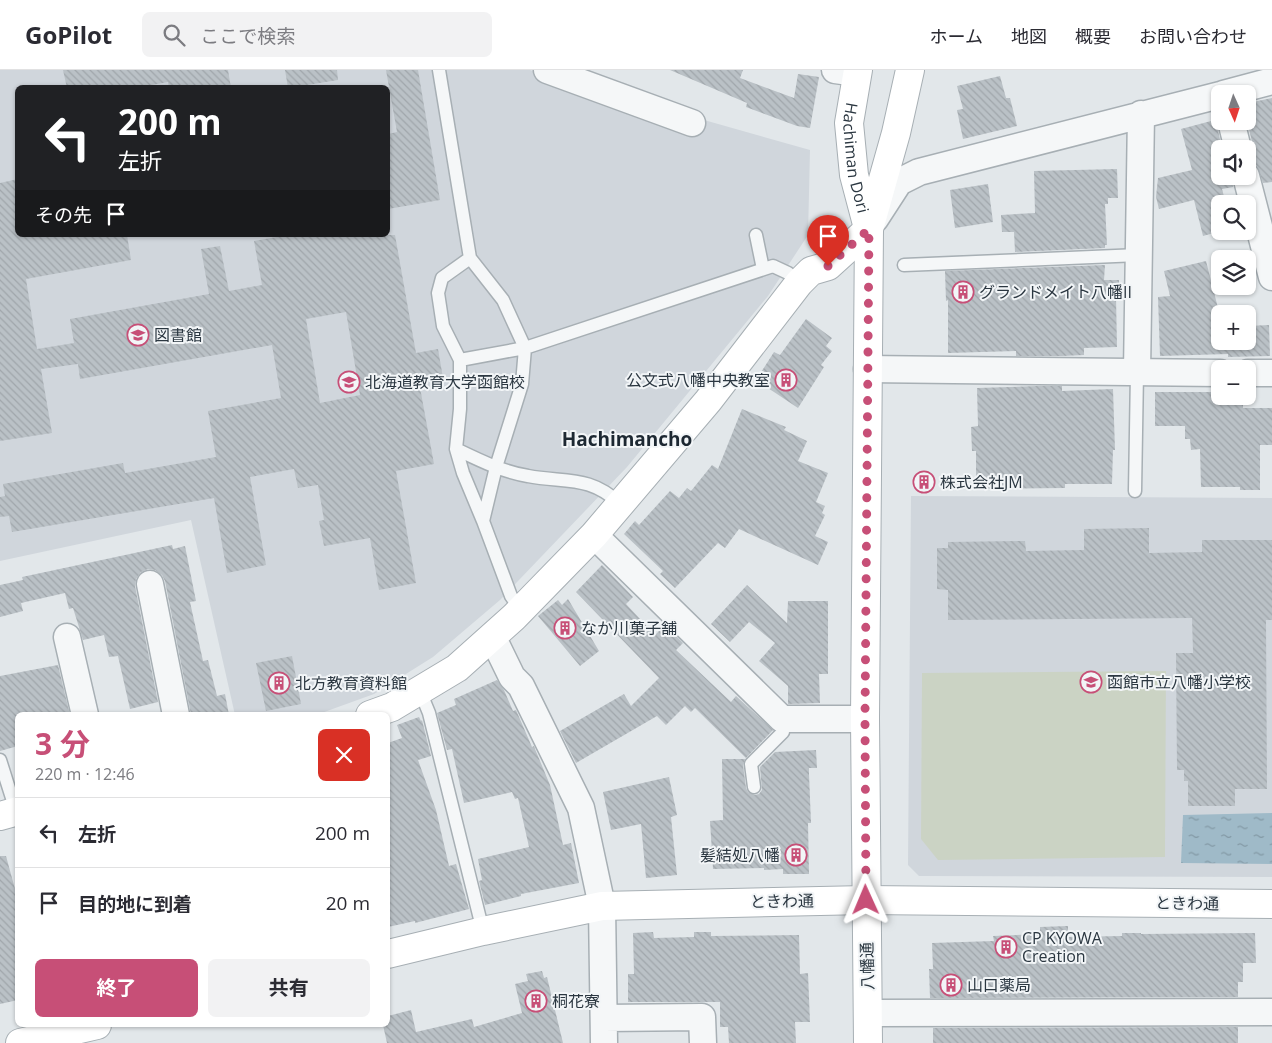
<!DOCTYPE html>
<html lang="ja">
<meta charset="utf-8">
<style>
body{margin:0;font-family:"Open Sans","Noto Sans JP",sans-serif;background:#f2f2f3;color:#2b2b33;height:100vh;display:flex;flex-direction:column;font-size:19px;white-space:nowrap}
*{box-sizing:border-box;margin:0}
p{font-size:16px;color:#7c7c81}
.icon{flex:none;width:28px;height:28px;fill:none;stroke:currentColor;stroke-width:2;stroke-linecap:round;stroke-linejoin:round}
.map{position:relative;flex:1;overflow:hidden}
.drawer{position:absolute;left:15px;top:642px;width:375px;height:315px;display:flex;flex-direction:column;background:#fff;border-radius:8px;box-shadow:0 1px 4px #0004}
.drawer>*{flex:none}
.hud{position:absolute;left:15px;top:15px;width:375px;height:152px;border-radius:8px;box-shadow:0 1px 4px #0004;background:#202124;color:#fff;overflow:hidden}
.needle{width:32px;rotate:177deg}
.fabs{position:absolute;left:1211px;top:15px;display:grid;gap:10px}
.fabs a{display:grid;place-items:center;width:45px;height:45px;border-radius:8px;background:#fff;box-shadow:0 1px 4px #0004;font-size:25px}
.pin{position:absolute;display:grid;place-items:center;width:42px;height:42px;color:#fff;margin:-51px -21px;border-radius:50% 50% 50% 0;rotate:-45deg;box-shadow:0 0 5px #0007}
.pin .icon{rotate:45deg}
.me{position:absolute;width:55px;margin:-28px;rotate:359deg;stroke-linejoin:round;filter:drop-shadow(0 0 4px #0008)}
.turn{display:flex;align-items:center;gap:18px;height:105px;padding:0 20px;font-size:22px}
.turn .icon{width:65px;height:65px;stroke-width:2.5}
.turn b{display:block;font-size:35px;line-height:42px}
.then{display:flex;align-items:center;height:48px;padding:0 20px;background:#0003;gap:10px;font-size:19px}
.round{display:grid;place-items:center;flex:none;width:52px;height:52px;border-radius:8px;background:#f2f2f3}
.headline{display:flex;align-items:center;justify-content:space-between;height:85px;padding:0 20px}
h1{font-size:30px;font-weight:700;line-height:38px;color:#c74f77}
.button{display:flex;gap:10px;margin-top:auto;padding:10px 20px}
.button a{flex:1;height:58px;border-radius:8px;background:#c74f77;color:#fff;font-size:20px;font-weight:700;line-height:58px;text-align:center}
.button a+a{background:#f2f2f3;color:#2b2b33}
ul{padding:0;list-style:none}
li{display:flex;align-items:center;gap:15px;height:70px;padding:0 20px;border-top:1px solid #e1e1e2}
li div{flex:1}
li b{display:block;font-size:19px}
li em{font-style:normal}
header{display:flex;align-items:center;gap:30px;box-sizing:border-box;height:70px;padding:0 25px;background:#fff;border-bottom:1px solid #e1e1e2}
header strong{font-size:24px}
nav{display:flex;gap:28px;margin-inline-start:auto;font-size:18px}
.search{width:350px;height:45px;background:#f2f2f3;display:flex;align-items:center;gap:12px;box-sizing:border-box;padding:0 18px;border-radius:8px;color:#7c7c81;font-size:19px}
.map>svg:first-child{display:block}
.built{fill:#d0d6dc;fill-rule:evenodd}
.green{fill:#cbd3c4}
.water{fill:url(#water-ripples)}
.building{fill:url(#building-back-hatch);fill-rule:evenodd}
.lines{fill:none;stroke-linecap:round;stroke-linejoin:round}
.lane-casing{stroke:#a7afb4;stroke-width:15}
.street-casing{stroke:#a7afb4;stroke-width:29}
.secondary-casing{stroke:#a7afb4;stroke-width:30}
.lane{stroke:#f5f7f8;stroke-width:12}
.street{stroke:#f5f7f8;stroke-width:26}
.secondary{stroke:#fff;stroke-width:28}
.route{stroke:#c74f77;stroke-width:9;stroke-dasharray:0 16.2}
.labels{text-anchor:middle;stroke-width:4;stroke-linejoin:round;paint-order:stroke}
.street-label{font-size:16px;fill:#2b3741;stroke:#f2f5f7}
.poi-label{font-size:16px;fill:#2b3741;stroke:#f2f5f7;text-anchor:start}
.quarter-label{font-size:19px;font-weight:bold;fill:#1d2832;stroke:#f2f5f7}
</style>
<header>
<strong>GoPilot</strong>
<div class="search"><svg class="icon" aria-label="search" viewBox="0 0 24 24"><circle cx="10" cy="10" r="6"/><path d="M15 15l6 6"/></svg>ここで検索</div>
<nav><a>ホーム</a><a>地図</a><a>概要</a><a>お問い合わせ</a></nav>
</header>
<div class="map">
<svg width="1272" height="973" viewBox="0 0 1272 973">
<defs>
<pattern id="water-ripples" width="26" height="14" patternUnits="userSpaceOnUse" patternTransform="scale(1.25)"><rect width="26" height="14" fill="#9fbac8"/><path d="M2 4q2-2 4 0t4 0M15 11q2-2 4 0t4 0" fill="none" stroke="#8298a4"/></pattern>
<pattern id="building-back-hatch" width="6" height="6" patternUnits="userSpaceOnUse" patternTransform="scale(1.25)"><rect width="6" height="6" fill="#bac1c6"/><path d="M-1 5l2 2M0 0l6 6M5-1l2 2" fill="none" stroke="#a0a6ab"/></pattern>
</defs>
<rect width="100%" height="100%" fill="#e2e7ea"/>
<path class="built" d="M 0,0 L 530,0 L 693,59 L 697,48 L 810,80 L 808,165 L 768,226 L 627,397 L 500,530 L 433,587 L 374,624 L 316,645 L 235,645 L 191,450 L 0,491 ZM 18,18 L 388,18 L 388,165 L 18,165 Z
M 911,426 L 1272,428 L 1272,807 L 919,806 L 908,795 Z"/>
<path class="green" d="M 1166,601 L 1165,787 L 938,790 L 921,769 L 922,603 Z"/>
<path class="water" d="M 1272,743 L 1272,794 L 1181,793 L 1183,745 Z"/>
<path class="building" d="M 63,0 L 228,0 L 231,18 L 169,18 L 168,12 L 135,18 L 67,18 Z
M 285,0 L 337,0 L 338,10 L 288,18 Z
M 386,0 L 418,0 L 440,130 L 388,139 L 388,64 L 397,62 Z
M 670,0 L 743,0 L 740,8 L 794,28 L 798,4 L 819,7 L 810,58 L 797,56 L 746,37 L 747,33 Z
M 1000,6 L 1006,28 L 1010,28 L 1017,56 L 963,69 L 957,40 L 963,39 L 957,16 Z
M 1272,28 L 1272,112 L 1263,113 L 1257,96 L 1248,91 L 1252,84 L 1253,76 L 1247,51 L 1248,33 Z
M 1211,51 L 1216,51 L 1222,79 L 1220,79 L 1220,106 L 1231,106 L 1233,117 L 1222,119 L 1226,134 L 1220,134 L 1221,161 L 1203,166 L 1194,130 L 1159,139 L 1156,127 L 1158,108 L 1192,100 L 1181,59 Z
M 1117,99 L 1118,128 L 1108,128 L 1108,134 L 1105,134 L 1107,175 L 1105,175 L 1105,178 L 1015,182 L 1014,162 L 1002,162 L 1001,145 L 1035,143 L 1034,101 Z
M 18,109 L 18,165 L 127,165 L 131,190 L 26,209 L 37,279 L 74,273 L 70,249 L 209,224 L 201,179 L 220,176 L 229,221 L 262,215 L 254,171 L 288,165 L 395,165 L 416,283 L 438,279 L 443,308 L 419,312 L 434,394 L 396,401 L 416,513 L 379,520 L 370,468 L 324,476 L 319,451 L 324,450 L 318,415 L 298,418 L 294,399 L 250,407 L 266,495 L 227,503 L 214,428 L 12,462 L 9,446 L 0,447 L 0,427 L 5,426 L 3,414 L 123,393 L 125,403 L 216,387 L 208,341 L 281,328 L 272,275 L 80,309 L 78,294 L 41,299 L 52,363 L 0,371 L 0,113 ZM 346,242 L 360,325 L 320,333 L 306,249 Z
M 988,114 L 993,152 L 955,158 L 950,120 Z
M 1206,191 L 1218,238 L 1221,238 L 1220,271 L 1248,271 L 1248,256 L 1269,255 L 1270,286 L 1228,287 L 1228,284 L 1160,286 L 1158,227 L 1170,226 L 1164,201 Z
M 1105,195 L 1104,210 L 1119,210 L 1119,227 L 1116,227 L 1117,277 L 1084,278 L 1084,285 L 1062,286 L 1016,286 L 1016,281 L 948,283 L 948,230 L 946,231 L 945,201 Z
M 806,249 L 832,268 L 826,276 L 832,281 L 821,295 L 824,297 L 798,338 L 756,310 L 774,282 L 780,285 Z
M 1038,316 L 1062,316 L 1062,321 L 1113,319 L 1115,380 L 1113,380 L 1112,414 L 1065,414 L 1065,418 L 976,419 L 976,381 L 972,381 L 971,357 L 978,356 L 977,318 Z
M 1155,322 L 1220,322 L 1220,326 L 1243,326 L 1243,338 L 1272,338 L 1272,375 L 1260,375 L 1260,420 L 1240,420 L 1240,417 L 1201,417 L 1200,379 L 1191,380 L 1190,369 L 1185,369 L 1185,356 L 1155,356 Z
M 742,339 L 786,357 L 784,360 L 807,371 L 798,391 L 828,403 L 816,432 L 825,436 L 822,443 L 825,445 L 815,466 L 828,472 L 818,495 L 739,459 L 725,478 L 718,473 L 675,518 L 660,504 L 663,501 L 624,464 L 635,451 L 639,455 L 670,421 L 679,428 L 687,418 L 691,421 L 712,395 L 718,399 Z
M 1149,458 L 1149,483 L 1202,482 L 1202,470 L 1272,470 L 1272,550 L 1266,550 L 1267,719 L 1235,719 L 1235,736 L 1188,736 L 1188,711 L 1184,711 L 1184,700 L 1177,700 L 1176,583 L 1193,583 L 1192,548 L 948,550 L 948,520 L 937,519 L 937,478 L 948,478 L 948,472 L 1025,471 L 1026,481 L 1084,480 L 1084,459 Z
M 172,475 L 173,479 L 185,476 L 196,531 L 190,532 L 203,591 L 208,590 L 217,626 L 225,624 L 229,645 L 191,645 L 165,511 L 162,505 L 155,500 L 148,499 L 141,502 L 136,509 L 135,516 L 158,632 L 130,639 L 118,586 L 109,587 L 104,565 L 83,570 L 73,538 L 69,539 L 65,523 L 21,533 L 23,541 L 0,547 L 0,515 L 23,510 L 22,507 Z
M 602,495 L 633,527 L 626,534 L 655,565 L 665,555 L 683,573 L 676,580 L 731,632 L 736,626 L 773,660 L 746,688 L 695,638 L 691,642 L 685,636 L 666,655 L 657,646 L 576,693 L 560,661 L 624,624 L 631,636 L 659,608 L 576,522 Z
M 747,515 L 787,553 L 788,531 L 828,531 L 828,604 L 819,604 L 820,633 L 788,634 L 788,616 L 759,591 L 775,573 L 749,552 L 730,572 L 711,554 Z
M 568,529 L 599,581 L 580,596 L 538,546 L 558,530 L 562,535 Z
M 292,586 L 301,634 L 266,641 L 256,593 Z
M 58,595 L 70,645 L 18,645 L 18,676 L 0,681 L 0,606 Z
M 497,610 L 504,620 L 513,641 L 516,640 L 532,677 L 534,676 L 535,679 L 550,715 L 563,775 L 571,773 L 579,813 L 521,824 L 521,826 L 485,835 L 479,811 L 482,810 L 478,789 L 529,777 L 518,728 L 515,729 L 512,722 L 464,733 L 452,679 L 447,680 L 437,643 L 456,635 L 454,629 Z
M 419,647 L 421,651 L 422,650 L 431,686 L 418,690 L 436,740 L 449,796 L 456,794 L 469,839 L 415,853 L 415,851 L 388,857 L 388,673 L 402,668 L 397,655 Z
M 816,680 L 817,698 L 809,698 L 809,704 L 811,753 L 808,753 L 809,804 L 783,804 L 783,799 L 764,800 L 764,798 L 713,799 L 710,751 L 723,750 L 722,689 L 745,689 L 743,695 L 746,718 L 748,722 L 755,725 L 759,724 L 762,720 L 760,697 L 775,682 Z
M 669,707 L 677,745 L 671,747 L 677,805 L 646,808 L 641,754 L 611,760 L 603,722 Z
M 0,786 L 6,786 L 18,830 L 18,930 L 0,934 Z
M 1068,856 L 1068,867 L 1122,866 L 1122,863 L 1141,863 L 1141,864 L 1255,863 L 1256,893 L 1243,893 L 1243,912 L 1238,912 L 1238,927 L 930,928 L 929,899 L 933,899 L 932,873 L 994,871 L 993,866 L 1040,864 L 1040,857 Z
M 653,862 L 654,868 L 694,867 L 694,862 L 711,862 L 711,866 L 799,865 L 800,904 L 808,903 L 810,952 L 795,952 L 796,973 L 729,973 L 728,957 L 720,957 L 720,932 L 628,932 L 628,904 L 634,904 L 633,863 Z
M 542,901 L 544,908 L 547,907 L 563,973 L 387,973 L 383,955 L 388,955 L 388,946 L 411,940 L 416,962 L 472,949 L 474,957 L 522,943 L 515,914 L 528,911 L 526,904 Z
M 1238,957 L 1238,973 L 933,973 L 933,958 Z"/>
<g class="lines">
<g class="lane-casing">
<path id="lane" d="M 439,0 L 470,188 L 503,230 L 525,278 L 773,196 L 788,203 L 799,213
M 756,165 L 763,199
M 470,188 L 442,208 L 438,223 L 443,256 L 460,290 L 460,339 L 456,379 L 463,403 L 483,451
M 904,195 L 1139,185
M 460,290 L 525,278 L 522,314 L 496,397 L 483,451 L 511,526 L 521,540
M 456,379 C 479,390 503,402 528,406 C 565,413 590,405 620,434
M 1135,421 L 1137,302
M 420,621 L 429,643 L 483,861
M 0,690 L 12,728 L 15,742
M 754,717 L 751,694 L 783,662 L 782,649"/>
</g>
<g class="street-casing">
<path id="street" d="M 547,0 L 692,53
M 835,0 L 857,3
M 1223,24 L 1272,11
M 1231,51 L 1238,79
M 1246,106 L 1272,207
M 875,149 L 899,112 L 919,102 L 1220,25
M 867,299 L 1220,303
M 1137,302 L 1141,44
M 1248,303 L 1272,303
M 594,465 L 782,649 L 865,649
M 150,514 L 176,645
M 67,567 L 85,645
M 493,568 L 512,607 L 521,616 L 581,738 L 602,836 L 604,973
M 868,943 L 1272,942
M 604,948 L 702,947 L 703,973"/>
</g>
<g class="secondary-casing">
<g id="secondary">
<path id="s1" d="M 858,0 L 849,53 L 854,105 L 868,158"/>
<path d="M 370,645 L 392,637 L 457,598 L 514,547 L 594,465 L 708,331 L 799,213 L 811,201 L 828,196 L 869,159"/>
<path d="M 0,746 L 18,741"/>
<path d="M 388,884 L 483,861 L 602,836 L 866,830 L 1272,834"/>
<path d="M 20,973 L 97,955"/>
<path d="M 868,973 L 865,649 L 869,159 L 896,63 L 910,0"/>
</g>
</g>
<use href="#lane" class="lane"/>
<use href="#street" class="street"/>
<use href="#secondary" class="secondary"/>
</g>
<g class="lines">
<path class="route" d="M 828,196 L 869,159 L 865,649 L 866,830"/>
</g>
<defs>
<g id="building-ring" transform="scale(1.125)"><circle r="9.5" fill="#f2f5f7" stroke="#c74f77" stroke-width="1.5"/><path d="M-4-6H4V6H1V3H-1V6H-4ZM-2.5-4.3h1.7v1.8h-1.7ZM.8-4.3h1.7v1.8H.8ZM-2.5-1h1.7V.8h-1.7ZM.8-1h1.7V.8H.8Z" fill="#c74f77"/></g>
<g id="university-ring" transform="scale(1.125)"><circle r="9.5" fill="#f2f5f7" stroke="#c74f77" stroke-width="1.5"/><path d="M0-5L7-2L0 1L-7-2ZM-4 1L0 2.5L4 1V4Q0 6-4 4Z" fill="#c74f77"/></g>
<g id="school-ring" transform="scale(1.125)"><circle r="9.5" fill="#f2f5f7" stroke="#c74f77" stroke-width="1.5"/><path d="M0-5L7-2L0 1L-7-2ZM-4 1L0 2.5L4 1V4Q0 6-4 4Z" fill="#c74f77"/></g>
</defs>
<g fill-rule="evenodd">
<use href="#building-ring" x="963" y="222"/>
<use href="#university-ring" x="138" y="265"/>
<use href="#building-ring" x="786" y="310"/>
<use href="#university-ring" x="349" y="312"/>
<use href="#building-ring" x="924" y="412"/>
<use href="#building-ring" x="565" y="558"/>
<use href="#school-ring" x="1091" y="612"/>
<use href="#building-ring" x="279" y="613"/>
<use href="#building-ring" x="796" y="785"/>
<use href="#building-ring" x="1006" y="877"/>
<use href="#building-ring" x="951" y="915"/>
<use href="#building-ring" x="536" y="931"/>
</g>
<g class="labels">
<g class="street-label">
<text dy="6" stroke="none"><textPath href="#s1" startOffset="89">Hachiman Dori</textPath></text>
<text transform="translate(782 831) rotate(-1)" y="6">ときわ通</text>
<text transform="translate(1187 833) rotate(1)" y="6">ときわ通</text>
<text transform="translate(867 896) rotate(-91)" y="6">八幡通</text>
</g>
<g class="poi-label">
<text x="979" y="228">グランドメイト八幡II</text>
<text x="154" y="271">図書館</text>
<text x="770" y="316" text-anchor="end">公文式八幡中央教室</text>
<text x="365" y="318">北海道教育大学函館校</text>
<text x="940" y="418">株式会社JM</text>
<text x="581" y="564">なか川菓子舗</text>
<text x="1107" y="618">函館市立八幡小学校</text>
<text x="295" y="619">北方教育資料館</text>
<text x="780" y="791" text-anchor="end">髪結処八幡</text>
<text x="1022" y="874">CP KYOWA<tspan x="1022" dy="18">Creation</tspan></text>
<text x="967" y="921">山口薬局</text>
<text x="552" y="937">桐花寮</text>
</g>
<g class="quarter-label">
<text x="627" y="376">Hachimancho</text>
</g>
</g>
</svg>
<div class="fabs">
<a><svg class="needle" viewBox="-14 -14 28 28"><path d="M0-13l5 13h-10z" fill="#e53935"/><path d="M0 13l5-13h-10z" fill="#7c7c81"/></svg></a>
<a><svg class="icon" aria-label="sound" viewBox="0 0 24 24"><path d="M4 9h4l5-4v14l-5-4H4zM17 9q2 3 0 6"/></svg></a>
<a><svg class="icon" aria-label="search" viewBox="0 0 24 24"><circle cx="10" cy="10" r="6"/><path d="M15 15l6 6"/></svg></a>
<a><svg class="icon" aria-label="layers" viewBox="0 0 24 24"><path d="M12 4l9 5-9 5-9-5zM3 14l9 5 9-5"/></svg></a>
<a>+</a>
<a>−</a>
</div>
<div class="pin" style="left:828px;top:196px;background:#d93025"><svg class="icon" aria-label="arrive" viewBox="0 0 24 24"><path d="M6 21V4h12l-3 4 3 4H6"/></svg></div>
<svg class="me" style="left:866px;top:830px" viewBox="-20 -20 40 40"><path d="M0-17L14 15 0 8-14 15z" fill="#c74f77" stroke="#fff" stroke-width="4"/></svg>
<div class="hud">
<div class="turn"><svg class="icon" aria-label="left" viewBox="0 0 24 24"><path d="M17 20v-9H6M10 6l-5 5 5 5"/></svg><div><b>200 m</b>左折</div></div>
<div class="then">その先<svg class="icon" aria-label="arrive" viewBox="0 0 24 24"><path d="M6 21V4h12l-3 4 3 4H6"/></svg></div>
</div>
<section class="drawer">
<div class="headline"><div><h1>3 分</h1><p>220 m · 12:46</p></div><a class="round" style="background:#d93025;color:#fff"><svg class="icon" aria-label="close" viewBox="0 0 24 24"><path d="M6 6l12 12M18 6L6 18"/></svg></a></div>
<ul>
<li><svg class="icon" aria-label="left" viewBox="0 0 24 24"><path d="M17 20v-9H6M10 6l-5 5 5 5"/></svg><div><b>左折</b></div><em>200 m</em></li>
<li><svg class="icon" aria-label="arrive" viewBox="0 0 24 24"><path d="M6 21V4h12l-3 4 3 4H6"/></svg><div><b>目的地に到着</b></div><em>20 m</em></li>
</ul>
<div class="button"><a>終了</a><a>共有</a></div>
</section>
</div>
